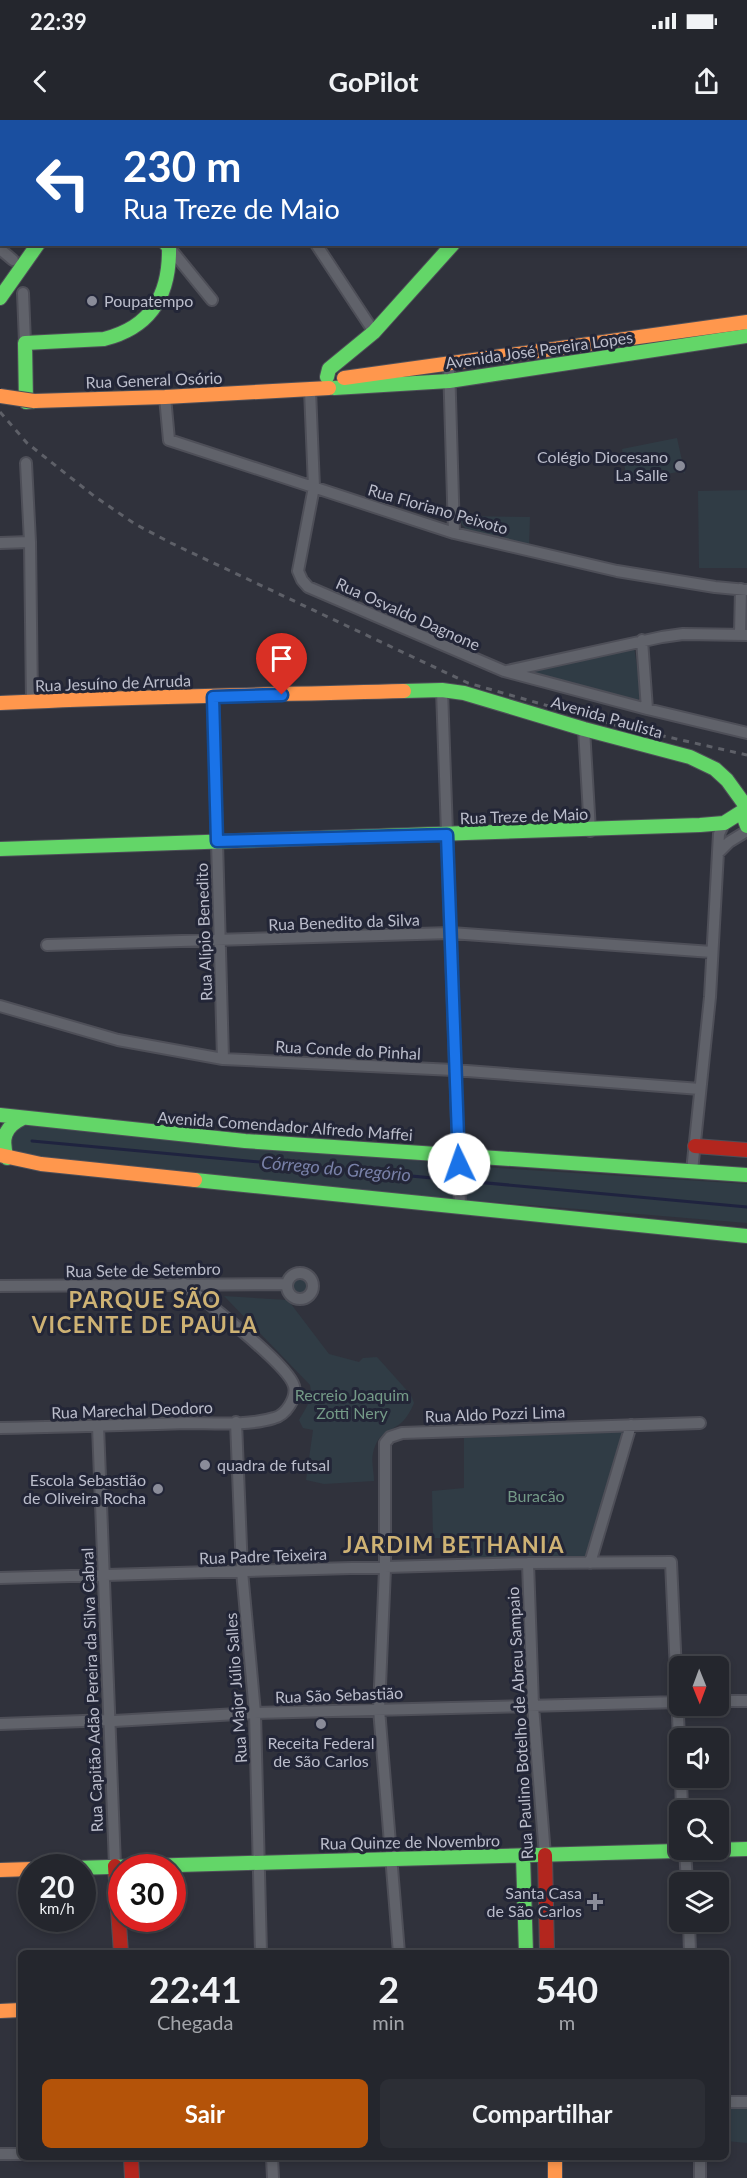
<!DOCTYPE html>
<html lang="pt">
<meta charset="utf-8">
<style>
body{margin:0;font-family:Lato,sans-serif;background:#2c2e35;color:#f1f3f6;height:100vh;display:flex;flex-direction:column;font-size:22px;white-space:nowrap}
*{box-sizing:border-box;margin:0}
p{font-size:20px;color:#a3a5aa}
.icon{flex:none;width:33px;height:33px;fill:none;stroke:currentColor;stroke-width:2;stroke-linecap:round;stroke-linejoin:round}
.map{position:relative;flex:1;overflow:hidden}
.panel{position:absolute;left:18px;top:1830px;width:711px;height:210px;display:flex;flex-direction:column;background:#24262d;border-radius:9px;box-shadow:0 3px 9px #0003,0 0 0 2px #414349}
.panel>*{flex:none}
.top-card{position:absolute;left:0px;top:0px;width:747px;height:126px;box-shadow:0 3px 9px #0003,0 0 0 2px #414349;background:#1a4fa0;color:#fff;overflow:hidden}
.needle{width:39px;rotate:179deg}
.tools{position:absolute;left:669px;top:1536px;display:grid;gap:12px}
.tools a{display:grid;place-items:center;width:60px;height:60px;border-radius:9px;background:#24262d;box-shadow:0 3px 9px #0003,0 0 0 2px #414349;font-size:30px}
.speed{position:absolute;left:18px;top:1734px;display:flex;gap:12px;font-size:30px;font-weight:700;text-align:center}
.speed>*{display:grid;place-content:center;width:78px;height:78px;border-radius:50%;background:#24262d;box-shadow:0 3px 9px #0003,0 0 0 2px #414349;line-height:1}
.speed small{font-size:15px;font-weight:400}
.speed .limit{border:9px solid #d22;background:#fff;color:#111}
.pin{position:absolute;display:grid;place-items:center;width:51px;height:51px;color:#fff;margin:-62px -26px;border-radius:50% 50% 50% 0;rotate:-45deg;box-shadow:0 0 6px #0007}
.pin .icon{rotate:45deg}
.me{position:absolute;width:66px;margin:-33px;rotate:357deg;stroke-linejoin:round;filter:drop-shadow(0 0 4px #0008)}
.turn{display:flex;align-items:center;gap:21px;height:126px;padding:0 24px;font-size:27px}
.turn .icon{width:78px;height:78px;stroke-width:2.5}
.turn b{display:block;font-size:42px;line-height:51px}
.eta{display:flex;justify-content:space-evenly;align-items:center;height:102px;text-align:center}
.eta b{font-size:36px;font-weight:700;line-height:42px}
.primary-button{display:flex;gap:12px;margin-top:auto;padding:12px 24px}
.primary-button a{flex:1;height:69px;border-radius:9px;background:#b45309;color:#fff;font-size:24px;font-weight:700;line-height:69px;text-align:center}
.primary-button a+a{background:#2c2e35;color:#f1f3f6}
.status{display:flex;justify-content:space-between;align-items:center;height:42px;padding:0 30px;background:#24262d;direction:ltr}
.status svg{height:16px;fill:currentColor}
header{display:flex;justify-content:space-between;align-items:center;height:78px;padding:0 24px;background:#24262d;font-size:27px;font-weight:700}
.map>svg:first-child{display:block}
.green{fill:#303c45}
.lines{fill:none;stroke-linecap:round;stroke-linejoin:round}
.stream{stroke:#1f233f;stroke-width:3}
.street-casing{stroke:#4e4f58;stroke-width:14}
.fast-casing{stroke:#4e4f58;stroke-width:16}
.slow-casing{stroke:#4e4f58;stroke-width:16}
.jam-casing{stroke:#4e4f58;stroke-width:16}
.street{stroke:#60626a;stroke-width:10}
.fast{stroke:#63d668;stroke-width:14}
.slow{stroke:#ff974d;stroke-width:14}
.jam{stroke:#b3261e;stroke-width:14}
.rail{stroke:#5e6068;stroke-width:3;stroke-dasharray:6 6;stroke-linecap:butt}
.slow-bridge-casing{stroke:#4e4f58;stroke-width:16;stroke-linecap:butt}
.slow-bridge{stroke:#ff974d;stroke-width:14}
.route-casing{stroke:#114b97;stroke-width:15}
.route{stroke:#1a73e8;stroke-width:10}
.poi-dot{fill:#8a8c99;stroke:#232637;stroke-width:2}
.labels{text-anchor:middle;stroke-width:6;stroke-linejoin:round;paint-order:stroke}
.poi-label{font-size:16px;fill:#bbbdcb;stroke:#232637;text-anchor:end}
.street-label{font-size:16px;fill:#bbbdcb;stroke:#232637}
.park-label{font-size:16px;fill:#749a87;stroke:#232637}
.water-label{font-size:18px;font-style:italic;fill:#7880a7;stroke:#232637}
.district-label{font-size:22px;font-weight:bold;letter-spacing:1.5px;fill:#ceb274;stroke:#232637}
</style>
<div class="status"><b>22:39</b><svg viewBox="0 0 49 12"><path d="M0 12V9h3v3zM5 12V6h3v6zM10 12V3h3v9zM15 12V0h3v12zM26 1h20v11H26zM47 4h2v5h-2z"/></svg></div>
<header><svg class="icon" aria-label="back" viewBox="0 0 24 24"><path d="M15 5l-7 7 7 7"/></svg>GoPilot<svg class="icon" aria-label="share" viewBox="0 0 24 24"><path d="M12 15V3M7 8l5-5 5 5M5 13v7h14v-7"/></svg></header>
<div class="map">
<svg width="747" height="2058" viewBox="0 0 747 2058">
<rect width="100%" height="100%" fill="#30323c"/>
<path class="green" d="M 677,318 L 685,354 L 682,351 L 627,362 L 622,329 Z
M 747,370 L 747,448 L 699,448 L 698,371 Z
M 459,396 L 530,397 L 529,426 L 467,410 L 462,405 Z
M 634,526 L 641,574 L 638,581 L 536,556 L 533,553 L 536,548 Z
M 19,1005 L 452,1044 L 453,1078 L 451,1080 L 12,1035 L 9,1011 Z
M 466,1046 L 747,1064 L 747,1103 L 469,1080 L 465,1079 L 464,1050 Z
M290 1166a11 11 0 1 1 22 0a11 11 0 1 1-22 0Z
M 224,1176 L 288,1180 L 329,1234 L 359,1242 L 363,1238 L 377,1237 L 411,1275 L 414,1283 C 411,1290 407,1298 401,1303 C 387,1314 378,1312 373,1333 C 371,1341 374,1352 374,1361 L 324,1364 L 306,1360 L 313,1310 L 303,1308 L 299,1300 C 306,1288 313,1279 310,1265 Z
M 625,1309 L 587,1440 L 466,1441 L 466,1419 L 433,1418 L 432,1371 L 464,1368 L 464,1315 Z
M 726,1987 L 747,1987 L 747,2023 L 726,2021 Z"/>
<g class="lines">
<path class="stream" d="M 32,1021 L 747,1087"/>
<g class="street-casing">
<path id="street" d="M 47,0 L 47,2
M 233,0 L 234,2
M 746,32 L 747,31
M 0,101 L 2,100
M 316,124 L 374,212
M 169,127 L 212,180
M 0,129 L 13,140
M 23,173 L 25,223
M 449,244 L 454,413
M 310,270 L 314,367 L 298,451 L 302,460 L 308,467 L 504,551 L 647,589 L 747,613
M 165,277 L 169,320 L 454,413 L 617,451 L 715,467 L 747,470
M 26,343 L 30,422 L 32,582
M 0,423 L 30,422
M 740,514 L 741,469
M 642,520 L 647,589
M 507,551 L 662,517 L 683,514 L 747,515
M 442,570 L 460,1086
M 213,577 L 223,939
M 584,609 L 590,711
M 718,733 L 729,722 L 747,711
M 47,825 L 451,813 L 712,832
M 0,886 L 118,920 L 223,939 L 454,950 L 700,969
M 692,1051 L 710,877 L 719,714 L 724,703
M287 1166a13 13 0 1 1 26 0a13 13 0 1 1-26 0Z
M 0,1166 L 287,1164
M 236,1302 L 242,1451 L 255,1593 L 261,1833
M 98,1306 L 115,1746
M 0,1308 C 62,1307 125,1305 187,1303 C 213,1303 249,1306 274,1298 C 286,1295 297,1278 294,1266 C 288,1244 206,1182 184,1164
M 528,1443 L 533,1586 L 545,1735
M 590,1443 L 631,1305
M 0,1458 L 528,1443 L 671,1442 L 680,1640
M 718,1581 L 747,1581
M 0,1604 L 111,1600 L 114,1601 L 255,1593 L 680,1582
M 681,1658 L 682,1690
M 685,1730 L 687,1762
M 689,1802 L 690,1833
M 399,1833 L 379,1589 L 385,1449 L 385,1323 L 390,1317 L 402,1313 L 700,1303
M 726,1982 L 747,1982
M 0,2034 L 21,2034
M 272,2037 L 273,2058
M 700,2037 L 700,2058"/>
</g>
<g class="fast-casing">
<path id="fast" d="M 421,0 L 422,2
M 442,0 L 443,2
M 572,2 L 574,0
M 0,178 L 38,124
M 327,257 L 329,249 L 374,212 L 453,124
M 334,268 L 449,261 L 747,216
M 35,281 L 26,282 L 25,223 L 104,219 C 152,207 170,174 169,127 L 166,124
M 404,571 L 442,570 L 464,573 L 584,609 L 690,637 L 715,649 L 727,660 L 745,685
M 747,683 L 743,695 L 747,706
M 0,729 L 700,705 L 724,703 L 743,691
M 0,995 L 245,1021 L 747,1055
M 7,1038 C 1,1019 4,1007 23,998
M 195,1060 L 747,1116
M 523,1736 L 526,1833
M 74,1748 L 747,1729"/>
</g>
<g class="slow-casing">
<path id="slow" d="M 152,2 L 154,0
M 344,258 L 747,202
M 34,281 L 165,277 L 329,268
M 0,583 C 135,576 270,575 404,571
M 0,1035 L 41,1044 L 195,1060
M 0,1750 L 32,1749
M 0,1891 L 21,1890
M 555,2037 L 555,2058"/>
</g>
<g class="jam-casing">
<path id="jam" d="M 695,1026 L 747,1030
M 545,1735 L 547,1833
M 115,1746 L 121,1833
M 131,2037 L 132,2058"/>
</g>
<use href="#street" class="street"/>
<use href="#fast" class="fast"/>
<use href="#slow" class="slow"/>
<use href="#jam" class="jam"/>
<path class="rail" d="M 0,292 L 27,323 L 94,376 L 135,404 L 171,423 L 468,563 L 615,605 L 747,635"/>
<g class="slow-bridge-casing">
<path id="slow-bridge" d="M 0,276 L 34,281"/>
</g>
<use href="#slow-bridge" class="slow-bridge"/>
</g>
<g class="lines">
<g class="route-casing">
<path id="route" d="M 282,575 L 213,577 L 217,721 L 447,715 L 459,1044"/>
</g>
<use href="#route" class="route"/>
</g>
<g class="poi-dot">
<circle cx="92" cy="181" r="6"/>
<circle cx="680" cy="346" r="6"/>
<circle cx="205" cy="1345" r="6"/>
<circle cx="158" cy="1369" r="6"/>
<circle cx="321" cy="1604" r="6"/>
<path d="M592 1773h6v6h6v6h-6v6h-6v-6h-6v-6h6z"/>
</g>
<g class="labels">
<g class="poi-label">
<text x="104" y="187" text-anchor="start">Poupatempo</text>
<text x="668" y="343">Colégio Diocesano<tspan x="668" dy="18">La Salle</tspan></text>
<text x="217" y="1351" text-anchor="start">quadra de futsal</text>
<text x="146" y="1366">Escola Sebastião<tspan x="146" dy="18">de Oliveira Rocha</tspan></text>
<text x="321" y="1629" text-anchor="middle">Receita Federal<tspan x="321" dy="18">de São Carlos</tspan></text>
<text x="582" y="1779">Santa Casa<tspan x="582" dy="18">de São Carlos</tspan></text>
</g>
<g class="street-label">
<text transform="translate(539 230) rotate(-8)" y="6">Avenida José Pereira Lopes</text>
<text transform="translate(154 260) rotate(-2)" y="6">Rua General Osório</text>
<text transform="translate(438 389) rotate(16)" y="6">Rua Floriano Peixoto</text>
<text transform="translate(408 494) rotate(24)" y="6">Rua Osvaldo Dagnone</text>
<text transform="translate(113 563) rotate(-2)" y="6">Rua Jesuíno de Arruda</text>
<text transform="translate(607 597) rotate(16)" y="6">Avenida Paulista</text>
<text transform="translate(524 696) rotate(-2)" y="6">Rua Treze de Maio</text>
<text transform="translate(344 802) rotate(-2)" y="6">Rua Benedito da Silva</text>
<text transform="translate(204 812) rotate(-92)" y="6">Rua Alípio Benedito</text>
<text transform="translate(348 930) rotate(3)" y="6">Rua Conde do Pinhal</text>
<text transform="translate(285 1006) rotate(4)" y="6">Avenida Comendador Alfredo Maffei</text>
<text transform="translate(143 1150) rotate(-1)" y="6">Rua Sete de Setembro</text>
<text transform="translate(132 1290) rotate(-2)" y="6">Rua Marechal Deodoro</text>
<text transform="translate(495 1294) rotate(-2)" y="6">Rua Aldo Pozzi Lima</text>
<text transform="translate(263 1436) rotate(-2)" y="6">Rua Padre Teixeira</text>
<text transform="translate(236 1568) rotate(-94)" y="6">Rua Major Júlio Salles</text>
<text transform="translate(92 1570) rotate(-92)" y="6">Rua Capitão Adão Pereira da Silva Cabral</text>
<text transform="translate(339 1575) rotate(-2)" y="6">Rua São Sebastião</text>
<text transform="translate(520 1603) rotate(-93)" y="6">Rua Paulino Botelho de Abreu Sampaio</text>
<text transform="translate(410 1722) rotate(-1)" y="6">Rua Quinze de Novembro</text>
</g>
<g class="park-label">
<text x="352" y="1281">Recreio Joaquim<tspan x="352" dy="18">Zotti Nery</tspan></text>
<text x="536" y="1382">Buracão</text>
</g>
<g class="water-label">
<text transform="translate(336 1049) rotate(5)" y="6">Córrego do Gregório</text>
</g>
<g class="district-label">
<text x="145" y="1188">PARQUE SÃO<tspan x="145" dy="25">VICENTE DE PAULA</tspan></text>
<text x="454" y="1433">JARDIM BETHANIA</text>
</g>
</g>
</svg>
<div class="tools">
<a><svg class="needle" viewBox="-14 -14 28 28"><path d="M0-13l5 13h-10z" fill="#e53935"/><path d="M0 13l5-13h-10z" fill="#a3a5aa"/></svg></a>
<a><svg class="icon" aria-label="sound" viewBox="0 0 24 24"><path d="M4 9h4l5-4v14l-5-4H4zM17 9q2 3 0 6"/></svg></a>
<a><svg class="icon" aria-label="search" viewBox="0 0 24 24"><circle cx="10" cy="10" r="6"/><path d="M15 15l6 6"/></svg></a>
<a><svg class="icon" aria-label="layers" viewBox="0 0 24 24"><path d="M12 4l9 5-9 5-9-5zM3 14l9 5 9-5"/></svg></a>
</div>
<div class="speed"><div>20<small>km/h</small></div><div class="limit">30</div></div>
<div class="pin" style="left:282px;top:575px;background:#d93025"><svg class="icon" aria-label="arrive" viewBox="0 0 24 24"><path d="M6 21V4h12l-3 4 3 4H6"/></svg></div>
<svg class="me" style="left:459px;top:1044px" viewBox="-20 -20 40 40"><circle r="19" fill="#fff"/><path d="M0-13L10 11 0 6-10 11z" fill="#1a73e8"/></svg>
<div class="top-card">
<div class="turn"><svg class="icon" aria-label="left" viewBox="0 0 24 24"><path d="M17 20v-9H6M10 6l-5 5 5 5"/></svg><div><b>230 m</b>Rua Treze de Maio</div></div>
</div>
<section class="panel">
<div class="eta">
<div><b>22:41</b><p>Chegada</p></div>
<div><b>2</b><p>min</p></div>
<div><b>540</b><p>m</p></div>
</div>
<div class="primary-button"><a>Sair</a><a>Compartilhar</a></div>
</section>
</div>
